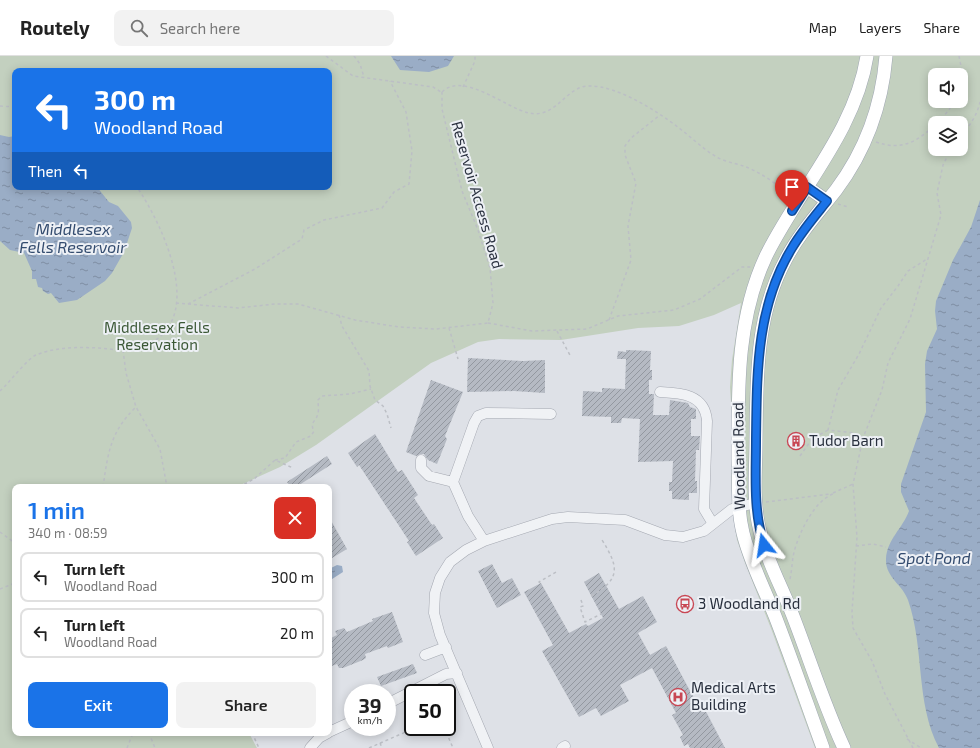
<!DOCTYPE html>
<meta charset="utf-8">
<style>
body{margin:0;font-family:"Exo 2",sans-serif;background:#f2f2f2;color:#222;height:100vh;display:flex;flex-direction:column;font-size:15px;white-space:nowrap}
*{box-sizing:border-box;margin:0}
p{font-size:13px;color:#767676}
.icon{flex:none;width:22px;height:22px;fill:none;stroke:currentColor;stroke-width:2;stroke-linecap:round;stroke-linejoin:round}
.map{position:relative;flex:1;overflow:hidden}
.panel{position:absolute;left:12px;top:428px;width:320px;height:252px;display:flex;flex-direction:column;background:#fff;border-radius:8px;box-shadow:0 2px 10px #0003}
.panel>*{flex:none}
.banner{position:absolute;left:12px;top:12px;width:320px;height:122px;border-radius:8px;box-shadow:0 2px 10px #0003;background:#1a73e8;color:#fff;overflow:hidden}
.fabs{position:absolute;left:928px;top:12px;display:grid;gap:8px}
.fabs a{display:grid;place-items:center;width:40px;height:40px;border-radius:8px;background:#fff;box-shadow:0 2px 10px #0003;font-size:20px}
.speed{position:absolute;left:344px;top:628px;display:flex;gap:8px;font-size:20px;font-weight:700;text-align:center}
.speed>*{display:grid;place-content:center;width:52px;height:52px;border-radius:50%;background:#fff;box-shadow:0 2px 10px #0003;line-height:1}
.speed small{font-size:10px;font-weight:400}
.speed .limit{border:2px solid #111;border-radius:6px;background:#fff;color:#111}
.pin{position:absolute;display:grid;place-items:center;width:34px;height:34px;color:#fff;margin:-41px -17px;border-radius:50% 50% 50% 0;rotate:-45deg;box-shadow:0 0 4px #0007}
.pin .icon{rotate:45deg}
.me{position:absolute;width:44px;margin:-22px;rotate:345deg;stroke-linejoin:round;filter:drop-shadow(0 0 3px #0008)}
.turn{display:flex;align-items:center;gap:14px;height:84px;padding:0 16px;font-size:18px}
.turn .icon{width:52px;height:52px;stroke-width:2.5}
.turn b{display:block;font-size:28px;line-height:34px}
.then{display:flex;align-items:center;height:38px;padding:0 16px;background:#0003;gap:8px;font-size:15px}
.round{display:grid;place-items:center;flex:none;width:42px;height:42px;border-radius:8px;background:#f2f2f2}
.head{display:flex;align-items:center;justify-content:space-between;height:68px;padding:0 16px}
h1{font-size:24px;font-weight:600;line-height:30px;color:#1a73e8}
.action{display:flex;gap:8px;margin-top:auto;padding:8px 16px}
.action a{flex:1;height:46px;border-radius:8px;background:#1a73e8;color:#fff;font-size:16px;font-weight:600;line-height:46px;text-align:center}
.action a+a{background:#f2f2f2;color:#222}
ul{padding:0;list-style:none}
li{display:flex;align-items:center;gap:12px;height:50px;margin:0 8px 6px;padding:0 8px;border:2px solid #e0e0e0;border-radius:8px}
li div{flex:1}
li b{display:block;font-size:15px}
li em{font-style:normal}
header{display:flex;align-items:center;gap:24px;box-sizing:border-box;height:56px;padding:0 20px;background:#fff;border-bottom:1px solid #e0e0e0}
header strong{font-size:19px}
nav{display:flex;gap:22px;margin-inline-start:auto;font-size:14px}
.search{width:280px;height:36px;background:#f2f2f2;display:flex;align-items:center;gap:10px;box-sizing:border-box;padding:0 14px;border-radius:8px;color:#767676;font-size:15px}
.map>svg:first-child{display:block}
.green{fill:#c3d0bf;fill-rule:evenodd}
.water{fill:url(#water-ripples)}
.building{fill:url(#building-hatch)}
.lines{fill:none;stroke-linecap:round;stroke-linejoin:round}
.minor-casing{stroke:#a4a8b1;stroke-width:11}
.major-casing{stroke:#9ea5b2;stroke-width:14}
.path{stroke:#bcbfc5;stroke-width:1.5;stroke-dasharray:3 3;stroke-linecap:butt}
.minor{stroke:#f0f2f5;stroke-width:10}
.major{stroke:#fff;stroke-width:13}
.route-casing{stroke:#114b97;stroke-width:10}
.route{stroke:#1a73e8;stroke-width:7}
.labels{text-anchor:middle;stroke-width:4;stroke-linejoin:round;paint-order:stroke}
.street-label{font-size:15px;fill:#282f3d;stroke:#edf0f5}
.park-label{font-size:15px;fill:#3b5836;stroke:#edf0f5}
.poi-label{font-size:15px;fill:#282f3d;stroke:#edf0f5;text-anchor:start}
.water-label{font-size:16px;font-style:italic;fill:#344c6f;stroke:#edf0f5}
</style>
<header>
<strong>Routely</strong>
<div class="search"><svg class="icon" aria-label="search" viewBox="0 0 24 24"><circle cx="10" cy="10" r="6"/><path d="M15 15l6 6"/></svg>Search here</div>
<nav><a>Map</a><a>Layers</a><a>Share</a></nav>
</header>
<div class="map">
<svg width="980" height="692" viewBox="0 0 980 692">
<defs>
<pattern id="water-ripples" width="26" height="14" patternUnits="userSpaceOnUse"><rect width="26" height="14" fill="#9aadc6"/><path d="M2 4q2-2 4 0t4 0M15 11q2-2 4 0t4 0" fill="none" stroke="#7e8da2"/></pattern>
<pattern id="building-hatch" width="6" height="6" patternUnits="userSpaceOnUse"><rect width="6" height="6" fill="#b5bac3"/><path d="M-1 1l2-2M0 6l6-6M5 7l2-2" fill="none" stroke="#9398a0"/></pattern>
</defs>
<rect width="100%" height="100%" fill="#dee1e7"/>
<path class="green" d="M 0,0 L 980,0 L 980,692 L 815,692 L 772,575 L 745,507 L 737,484 L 733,460 L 731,417 L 732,362 L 730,331 L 732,304 L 741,247 L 714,259 L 679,270 L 638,272 L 561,284 L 499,283 L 478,286 L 431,307 L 316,389 L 280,411 L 236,431 L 15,431 L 15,677 L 249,677 L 257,692 L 0,692 ZM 15,15 L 329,15 L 329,131 L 15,131 ZM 935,19 L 961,19 L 961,45 L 935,45 ZM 935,67 L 961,67 L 961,93 L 935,93 Z"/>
<path class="water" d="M 391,0 L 454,0 L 448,10 L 429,16 L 400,14 Z
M 0,79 L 9,81 L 15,80 L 15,131 L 97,131 L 109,146 L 118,150 L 131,166 L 132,172 L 124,196 L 112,217 L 105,225 L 77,244 L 59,247 L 51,237 L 48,238 L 43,235 L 42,232 L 38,231 L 36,223 L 32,223 L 32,215 L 24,197 L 10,194 L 0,185 Z
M 980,144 L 980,692 L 939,692 C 915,646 925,593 908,544 C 903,529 885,521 886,503 C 887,483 903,472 909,455 L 901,436 L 901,428 L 926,356 L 925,308 L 927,295 L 937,273 L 935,255 L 936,245 L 953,204 L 971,171 Z
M 337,509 L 342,510 L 343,516 L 329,525 L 329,513 Z"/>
<path class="building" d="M 626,294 L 651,295 L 650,314 L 652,314 L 652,324 L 649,324 L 649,338 L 654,338 L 653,359 L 669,359 L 670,344 L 688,347 L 690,351 L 696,353 L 696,363 L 691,363 L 691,380 L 700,380 L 699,394 L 696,394 L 695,425 L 697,425 L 697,437 L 689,437 L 689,444 L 672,443 L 672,435 L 669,435 L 669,426 L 672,426 L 673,405 L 638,406 L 640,363 L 622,362 L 621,367 L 611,367 L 611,361 L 582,360 L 583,335 L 602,336 L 602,332 L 625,333 L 626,303 L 617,303 L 618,295 L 626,296 Z
M 468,302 L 523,305 L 545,304 L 545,337 L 514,335 L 467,336 Z
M 431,324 L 463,336 L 445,380 L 447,383 L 437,408 L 428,404 L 424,398 L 421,398 L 416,400 L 406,396 Z
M 375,378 L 398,416 L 402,414 L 418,439 L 414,442 L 432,469 L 434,468 L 443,482 L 416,500 L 407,486 L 409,485 L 359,409 L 357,411 L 348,397 Z
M 800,378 L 802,390 L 792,391 L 791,379 Z
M 327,400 L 332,408 L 296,431 L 291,431 L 287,426 Z
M 329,461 L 347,493 L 332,502 L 329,497 Z
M 492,508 L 502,527 L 512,522 L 521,539 L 497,552 L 478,515 Z
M 599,517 L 619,553 L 643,540 L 657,566 L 638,577 L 650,599 L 666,590 L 696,646 L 700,644 L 725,692 L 690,692 L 688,688 L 684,690 L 680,681 L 683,679 L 672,659 L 676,657 L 652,612 L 620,629 L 629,645 L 601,660 L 596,652 L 579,661 L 542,595 L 553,589 L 524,536 L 541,527 L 569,577 L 586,568 L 588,570 L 603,562 L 584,526 Z
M 392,556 L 403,586 L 388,592 L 387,590 L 365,598 L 366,602 L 363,604 L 343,612 L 339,612 L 337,608 L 329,611 L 329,583 L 337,579 L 335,575 L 344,572 L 347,576 L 373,565 L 372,563 Z
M 413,608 L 417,617 L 381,630 L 377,621 Z"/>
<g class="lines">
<g class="minor-casing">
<path id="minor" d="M 660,336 C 681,337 705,338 707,365 L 704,453 L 713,468
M 421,404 L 421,412 L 429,420 L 453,426
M 484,485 L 468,460 L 453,426 L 474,367 L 478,360 L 486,357 L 551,358
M 425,599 L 446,591
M 387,648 L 446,618 L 457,617
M 329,676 L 353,665
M 310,692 L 319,682 L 328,677
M 488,692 L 440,579 L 434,557 L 435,537 L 440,522 L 450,506 L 466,494 L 484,485 L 552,463 L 568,461 L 625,464 L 665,479 L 683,481 L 704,475 L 732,453 L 755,447
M 562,692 L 565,690"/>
</g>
<g class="major-casing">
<path id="major" d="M 807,131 L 827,145
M 823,692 C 807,648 792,604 775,560 C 764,532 750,506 743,477 C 737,453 739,429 738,404 C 738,335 736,264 766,200 C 799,133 855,76 867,0
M 844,692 C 824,649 810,604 793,560 C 781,529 764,499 758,466 C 753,439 756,412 756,384 C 757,322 755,260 786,203 C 799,178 818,157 836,134 C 866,94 882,49 886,0"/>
</g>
<path class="path" d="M 326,0 L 353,20 L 433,31 L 441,36
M 354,0 L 360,8 L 364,21
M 959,0 L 963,20 L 961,30
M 463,31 L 475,5 L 475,0
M 442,36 C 463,15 506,52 529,57 C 557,63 566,29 590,30 C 618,30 657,55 679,72 C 691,81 702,92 715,100 C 724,106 736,107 746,111 C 762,117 776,128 790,139
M 0,50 L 15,51
M 937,67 L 949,54 L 954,45
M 961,79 C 970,70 977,59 980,46
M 876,86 C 901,95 917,86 935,69
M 838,148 L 848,151
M 176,247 L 238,252 L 275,248 L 298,248 L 355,264 L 399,271 L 436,273 L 488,267 L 493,247 L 490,212 L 478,174 L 462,135 L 442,53 L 442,36
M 188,248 L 255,213 L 302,183 L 304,174 L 324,164 L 382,152 L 394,136 L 409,128 L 412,95 L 406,56 L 390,25
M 339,259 L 342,270 L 369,315 L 370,330 L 375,344 L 383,350 L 387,358 L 391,372
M 609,264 L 631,204 L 628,170 L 636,127 L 625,99 L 625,90 L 631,82 L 660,59
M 488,267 L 532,275 L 587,273 L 618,260 L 674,254 L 700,243 L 742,211 L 751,211
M 449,272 L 458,303
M 557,275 L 571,301
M 123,294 L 126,317 L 136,351 L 160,393 L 167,431
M 0,335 C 8,328 28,302 36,299 C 55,291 78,291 99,292 C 112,293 125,296 138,292 C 211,271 164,171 137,131
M 863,382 L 855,377 L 828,374 L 838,334 L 859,298 L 881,252 L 898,230 L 908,215 L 927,203
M 800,400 L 812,383 L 828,374
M 275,404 L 285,402 L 296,386 L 311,380 L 314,375 C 309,366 317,365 318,357 C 319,354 318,348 318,344 L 322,340 L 350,338 L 371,333
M 103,431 C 108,397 110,376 136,351
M 239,431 L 254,423 L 275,404 L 293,412
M 833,437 L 853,428
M 766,446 L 830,438
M 0,476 L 11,484 L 15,493
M 856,490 L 873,488 L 886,491
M 790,523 C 792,514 792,505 794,496 C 799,477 814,445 833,438
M 540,527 L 539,526 L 558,515
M 0,533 L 15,527
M 591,540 C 621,523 619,511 602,484
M 581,544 L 583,550 L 580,551 L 585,566 L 601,558
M 444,671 L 453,692
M 149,677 L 155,692
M 252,677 L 259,692
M 907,683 L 921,692
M 380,687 L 382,692
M 127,692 L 133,677
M 369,692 L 417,671
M 913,692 L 885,638 L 872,605 L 853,572 L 852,556 L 857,481 L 853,428 L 863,382 L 882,334 L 888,307 L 910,263 L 941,159 L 937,137 L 943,109 L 951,93"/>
<use href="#minor" class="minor"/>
<use href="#major" class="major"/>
</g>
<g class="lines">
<g class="route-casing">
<path id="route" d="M 764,489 C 753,454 756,420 756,383 C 757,317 756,251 792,192 C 802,175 815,160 827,145 L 807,131 L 792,155"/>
</g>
<use href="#route" class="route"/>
</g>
<defs>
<g id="building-ring" transform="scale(0.9)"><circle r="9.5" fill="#edf0f5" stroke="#c84754" stroke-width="1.5"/><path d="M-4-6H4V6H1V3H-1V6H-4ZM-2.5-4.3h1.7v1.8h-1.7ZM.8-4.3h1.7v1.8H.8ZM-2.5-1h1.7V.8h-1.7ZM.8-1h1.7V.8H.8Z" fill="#c84754"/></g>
<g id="bus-ring" transform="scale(0.9)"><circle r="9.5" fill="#edf0f5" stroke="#c84754" stroke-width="1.5"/><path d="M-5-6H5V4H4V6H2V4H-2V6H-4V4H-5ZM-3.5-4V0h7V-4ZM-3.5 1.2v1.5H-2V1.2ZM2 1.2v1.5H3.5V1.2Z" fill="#c84754"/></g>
<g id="hospital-ring" transform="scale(0.9)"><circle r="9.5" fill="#edf0f5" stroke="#c84754" stroke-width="1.5"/><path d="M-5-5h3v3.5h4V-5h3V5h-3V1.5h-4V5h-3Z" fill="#c84754"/></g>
</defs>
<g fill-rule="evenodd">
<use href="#building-ring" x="796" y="385"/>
<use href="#bus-ring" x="685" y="548"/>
<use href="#hospital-ring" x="678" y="641"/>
</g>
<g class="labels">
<g class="street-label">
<text transform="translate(477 139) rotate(74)" y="5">Reservoir Access Road</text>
<text transform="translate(739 400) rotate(-91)" y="5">Woodland Road</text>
</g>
<g class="park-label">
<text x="157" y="277">Middlesex Fells<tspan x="157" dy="17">Reservation</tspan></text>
</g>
<g class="poi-label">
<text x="809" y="390">Tudor Barn</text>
<text x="698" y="553">3 Woodland Rd</text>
<text x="691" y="637">Medical Arts<tspan x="691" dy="17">Building</tspan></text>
</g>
<g class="water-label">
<text x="73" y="179">Middlesex<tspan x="73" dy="18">Fells Reservoir</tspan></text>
<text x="934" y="508">Spot Pond</text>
</g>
</g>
</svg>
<div class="fabs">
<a><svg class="icon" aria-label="sound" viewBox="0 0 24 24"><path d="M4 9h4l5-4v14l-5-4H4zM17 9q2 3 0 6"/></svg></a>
<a><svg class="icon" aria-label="layers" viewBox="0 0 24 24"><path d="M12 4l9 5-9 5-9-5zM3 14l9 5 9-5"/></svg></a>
</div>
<div class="speed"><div>39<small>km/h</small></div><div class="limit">50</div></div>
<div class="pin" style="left:792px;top:155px;background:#d93025"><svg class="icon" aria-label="arrive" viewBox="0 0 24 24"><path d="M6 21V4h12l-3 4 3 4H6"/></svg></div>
<svg class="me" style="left:764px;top:489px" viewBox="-20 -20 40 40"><path d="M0-17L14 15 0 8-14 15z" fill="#1a73e8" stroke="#fff" stroke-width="4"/></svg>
<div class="banner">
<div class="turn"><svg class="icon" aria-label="left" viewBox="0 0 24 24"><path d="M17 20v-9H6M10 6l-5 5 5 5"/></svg><div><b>300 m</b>Woodland Road</div></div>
<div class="then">Then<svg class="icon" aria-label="left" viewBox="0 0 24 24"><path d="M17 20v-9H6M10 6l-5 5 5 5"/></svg></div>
</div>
<section class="panel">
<div class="head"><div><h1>1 min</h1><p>340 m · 08:59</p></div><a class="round" style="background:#d93025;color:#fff"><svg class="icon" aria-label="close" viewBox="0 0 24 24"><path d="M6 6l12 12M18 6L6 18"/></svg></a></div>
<ul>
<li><svg class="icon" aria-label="left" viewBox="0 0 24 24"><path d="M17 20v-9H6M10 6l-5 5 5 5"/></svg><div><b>Turn left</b><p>Woodland Road</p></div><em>300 m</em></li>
<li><svg class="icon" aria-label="left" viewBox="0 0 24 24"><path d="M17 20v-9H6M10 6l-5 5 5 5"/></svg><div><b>Turn left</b><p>Woodland Road</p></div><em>20 m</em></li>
</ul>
<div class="action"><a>Exit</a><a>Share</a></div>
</section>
</div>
